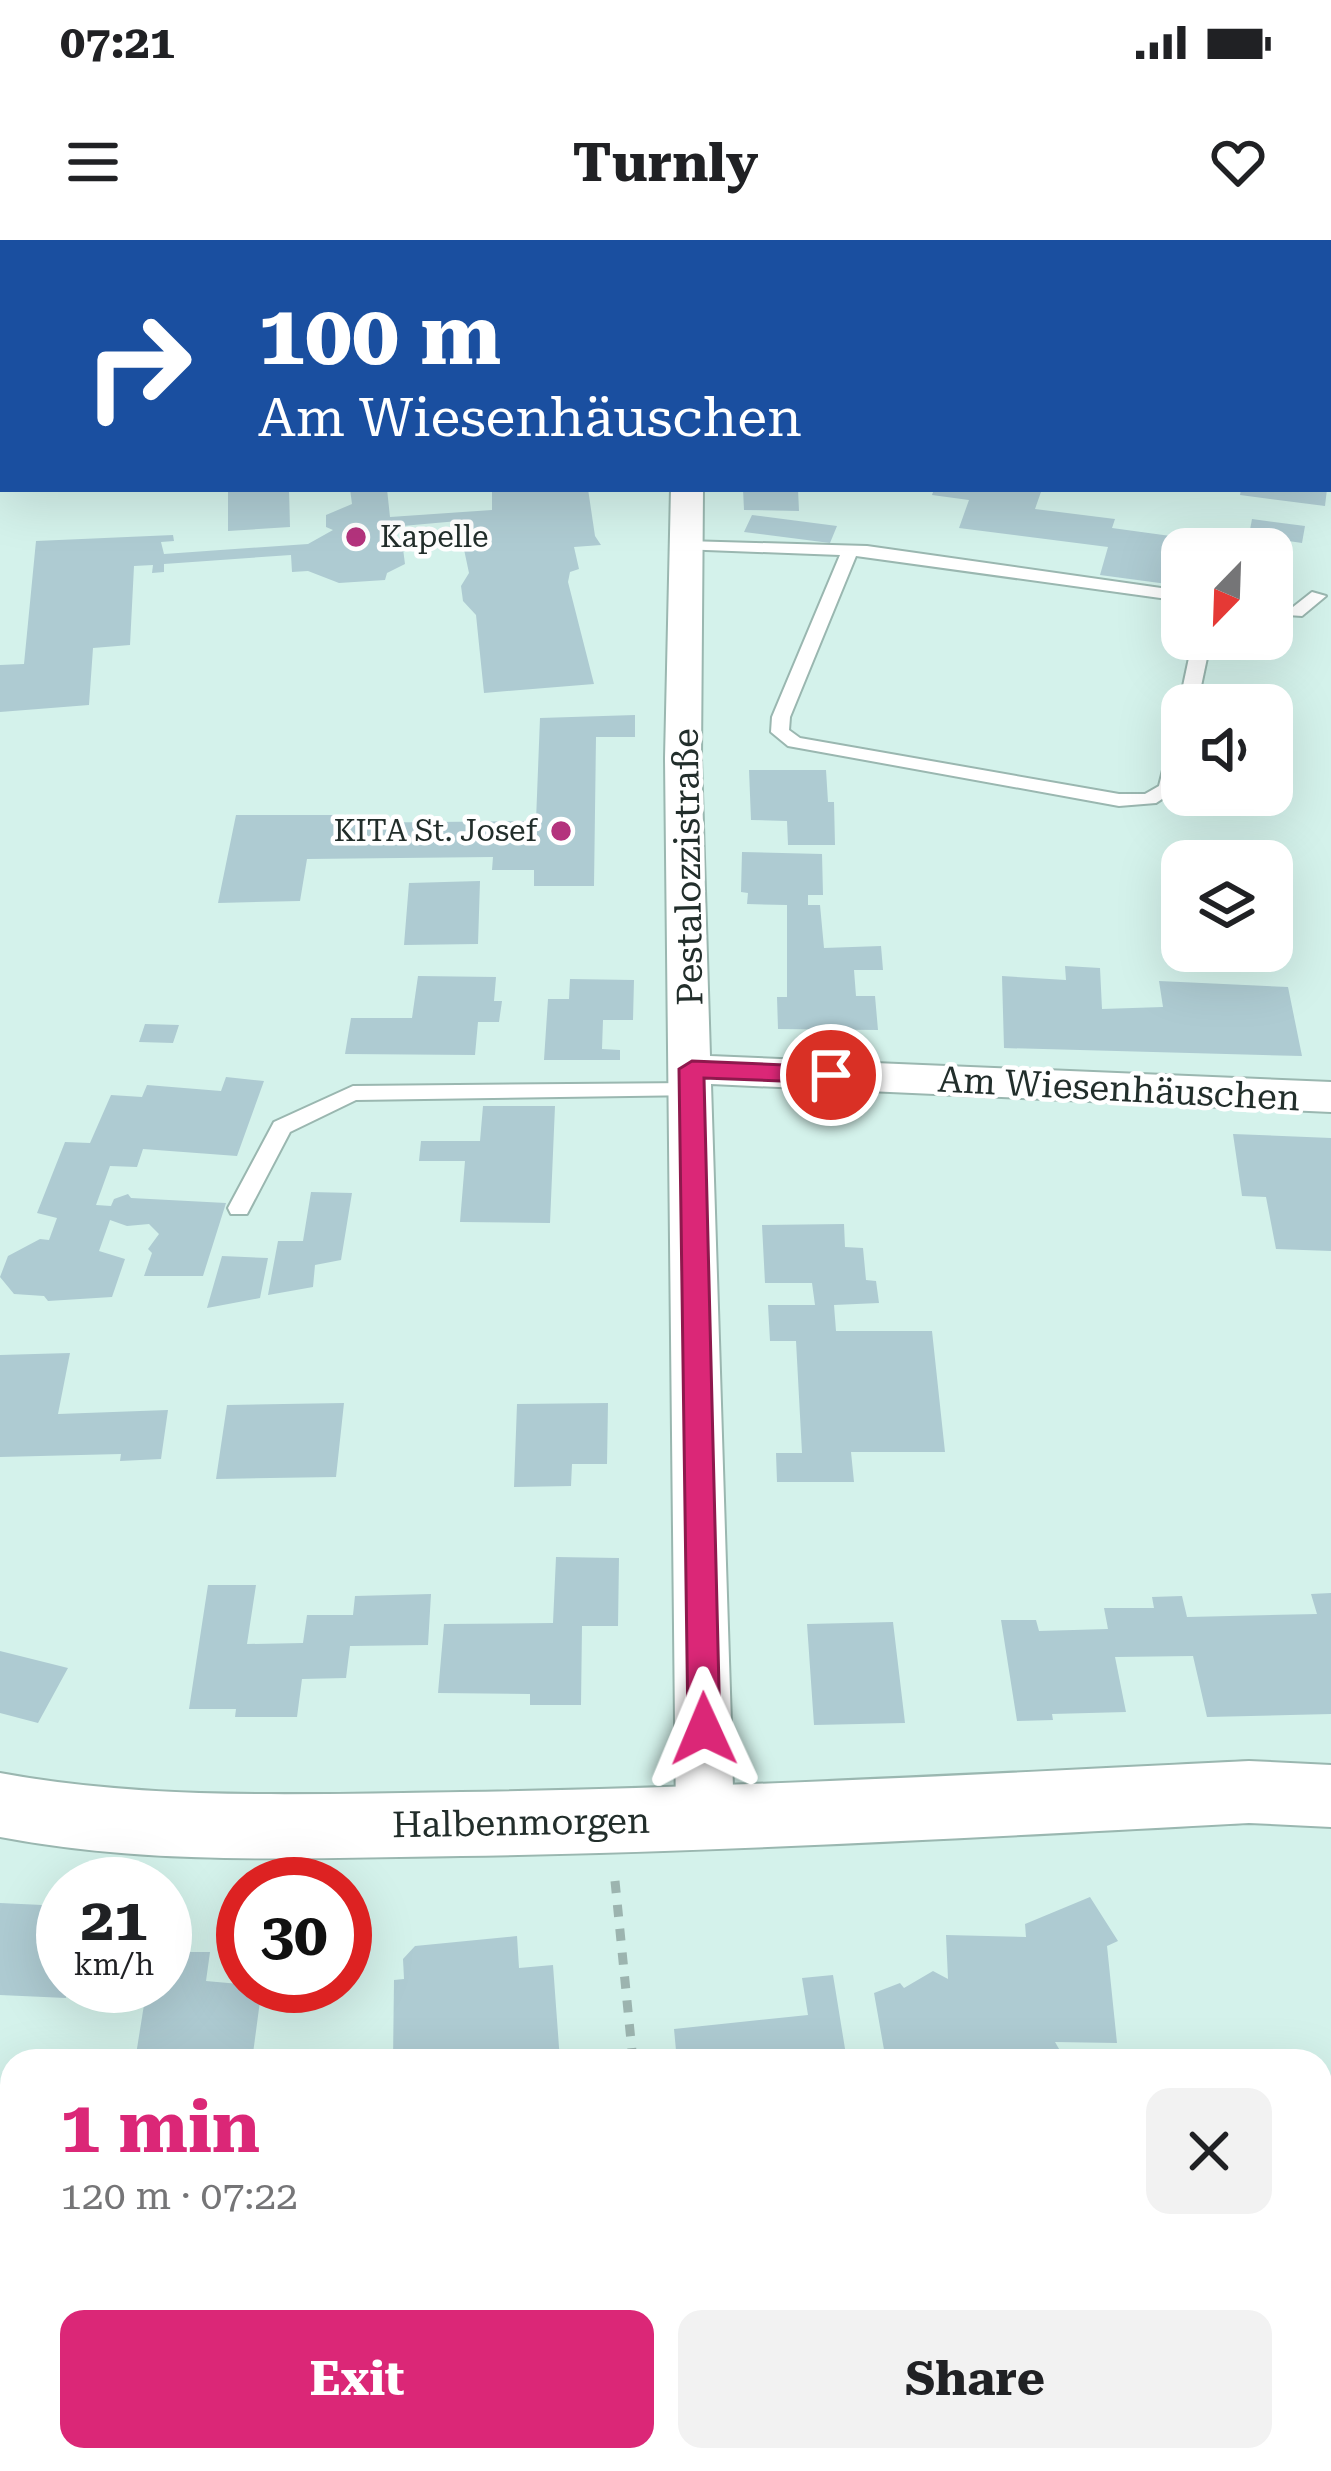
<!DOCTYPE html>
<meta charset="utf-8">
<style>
body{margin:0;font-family:"Roboto Serif",serif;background:#f2f2f2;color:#202124;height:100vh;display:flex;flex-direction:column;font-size:45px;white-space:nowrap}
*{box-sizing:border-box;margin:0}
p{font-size:39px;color:#757577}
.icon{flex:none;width:66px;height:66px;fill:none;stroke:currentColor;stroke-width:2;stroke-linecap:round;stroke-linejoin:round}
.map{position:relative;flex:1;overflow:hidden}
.panel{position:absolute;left:0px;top:1809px;width:1332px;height:423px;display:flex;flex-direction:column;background:#fff;border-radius:36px 36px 0 0;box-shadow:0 12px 48px #0002}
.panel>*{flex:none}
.guide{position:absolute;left:0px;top:0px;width:1332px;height:252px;box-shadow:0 12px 48px #0002;background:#1a4fa0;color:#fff;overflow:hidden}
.needle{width:78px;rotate:203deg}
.tools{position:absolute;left:1161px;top:288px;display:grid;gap:24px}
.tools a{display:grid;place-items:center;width:132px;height:132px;border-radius:24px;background:#fff;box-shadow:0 12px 48px #0002;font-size:60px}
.speed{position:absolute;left:36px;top:1617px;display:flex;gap:24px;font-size:60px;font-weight:700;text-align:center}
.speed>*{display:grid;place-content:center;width:156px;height:156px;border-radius:50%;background:#fff;box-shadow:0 12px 48px #0002;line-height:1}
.speed small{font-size:30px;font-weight:400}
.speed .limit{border:18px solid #d22;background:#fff;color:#111}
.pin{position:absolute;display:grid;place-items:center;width:102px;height:102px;color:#fff;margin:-51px;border:6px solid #fff;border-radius:50%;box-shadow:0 3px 12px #0007}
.me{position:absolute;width:132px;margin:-66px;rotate:359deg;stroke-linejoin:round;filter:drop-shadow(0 0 9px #0008)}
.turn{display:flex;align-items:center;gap:42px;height:252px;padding:0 60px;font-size:54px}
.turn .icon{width:156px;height:156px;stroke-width:2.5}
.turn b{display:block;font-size:84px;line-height:102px}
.round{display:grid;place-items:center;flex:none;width:126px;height:126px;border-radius:24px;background:#f2f2f2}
.summary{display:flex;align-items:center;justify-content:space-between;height:204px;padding:0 60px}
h1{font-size:72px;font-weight:700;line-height:90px;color:#db2777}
.action{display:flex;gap:24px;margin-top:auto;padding:24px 60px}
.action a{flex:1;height:138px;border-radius:24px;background:#db2777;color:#fff;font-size:48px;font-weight:700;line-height:138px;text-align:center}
.action a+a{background:#f2f2f2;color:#202124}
.status{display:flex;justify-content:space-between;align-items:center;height:84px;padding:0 60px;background:#fff;direction:ltr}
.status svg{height:33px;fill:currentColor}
header{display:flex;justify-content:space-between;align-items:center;height:156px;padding:0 60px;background:#fff;font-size:54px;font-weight:700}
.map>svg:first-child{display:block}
.building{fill:#aecbd2}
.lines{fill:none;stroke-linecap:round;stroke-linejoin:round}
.service-casing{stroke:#9ab7b0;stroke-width:4}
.minor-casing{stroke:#9ab7b0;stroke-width:4}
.tertiary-casing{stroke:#9ab7b0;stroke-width:4}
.path{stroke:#9cb4af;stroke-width:9;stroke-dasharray:12 12;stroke-linecap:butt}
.service{fill:#fff;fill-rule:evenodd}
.minor{fill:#fff;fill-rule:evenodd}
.tertiary{fill:#fff;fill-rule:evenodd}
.route{fill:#db2777;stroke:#8e194d;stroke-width:3}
.poi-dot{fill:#b4337d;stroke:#fff;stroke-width:4.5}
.labels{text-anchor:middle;stroke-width:9;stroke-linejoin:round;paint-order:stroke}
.far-poi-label{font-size:30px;fill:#222e2b;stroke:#fff;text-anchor:start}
.street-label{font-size:36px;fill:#222e2b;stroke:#fff}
</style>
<div class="status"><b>07:21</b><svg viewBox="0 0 49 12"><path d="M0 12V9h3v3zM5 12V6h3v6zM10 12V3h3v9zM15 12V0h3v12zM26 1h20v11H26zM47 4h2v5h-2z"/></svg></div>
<header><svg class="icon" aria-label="menu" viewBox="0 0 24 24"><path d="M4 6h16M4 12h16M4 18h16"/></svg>Turnly<svg class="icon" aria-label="heart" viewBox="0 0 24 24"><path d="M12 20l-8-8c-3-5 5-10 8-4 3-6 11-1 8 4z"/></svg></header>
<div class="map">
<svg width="1331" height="2231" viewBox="0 0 1331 2231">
<rect width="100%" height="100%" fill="#d4f2eb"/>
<path class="building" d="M 228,249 L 289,249 L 290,287 L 228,291 Z
M 350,249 L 387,249 L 390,277 L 492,270 L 492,249 L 588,249 L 595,296 L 601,305 L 574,307 L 579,329 L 570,332 L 568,342 L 594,444 L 484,453 L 476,375 L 463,361 L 461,346 L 469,333 L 458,281 L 380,288 L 380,293 L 402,301 L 405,324 L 387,333 L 385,340 L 339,343 L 308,331 L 292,332 L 291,315 L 164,324 L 164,332 L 152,333 L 153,325 L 134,326 L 130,405 L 93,408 L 89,465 L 0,472 L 0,425 L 24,424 L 36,301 L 173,295 L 174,301 L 161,302 L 164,314 L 308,304 L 333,290 L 326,287 L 326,275 L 352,264 Z
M 743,249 L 798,249 L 799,271 L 744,270 Z
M 934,249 L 1042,249 L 1035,269 L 1115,279 L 1112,288 L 1229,304 L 1228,309 L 1182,309 L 1182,346 L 1100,335 L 1108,307 L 959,288 L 969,260 L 932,255 Z
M 1241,249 L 1327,249 L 1325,266 L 1240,255 Z
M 752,275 L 837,286 L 830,303 L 744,292 Z
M 1252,279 L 1305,286 L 1302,303 L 1249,295 Z
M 635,475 L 635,497 L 596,497 L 594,646 L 534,646 L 534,630 L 492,630 L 493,617 L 307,619 L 300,661 L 218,663 L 236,575 L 336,575 L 335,583 L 536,581 L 540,478 Z
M 749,530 L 826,530 L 828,562 L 834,562 L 835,605 L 788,605 L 787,581 L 751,580 Z
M 742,612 L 822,614 L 823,655 L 808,655 L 808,665 L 820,665 L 824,708 L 881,706 L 883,730 L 854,730 L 856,756 L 875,756 L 878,790 L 778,789 L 777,757 L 787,757 L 787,665 L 747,664 L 748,653 L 741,652 Z
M 480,641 L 478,704 L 404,705 L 409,643 Z
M 1065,726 L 1100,728 L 1102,769 L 1163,767 L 1159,741 L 1288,747 L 1302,816 L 1004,808 L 1002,736 L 1066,740 Z
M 418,736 L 496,737 L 494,761 L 502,761 L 499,782 L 478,782 L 475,815 L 345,814 L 351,778 L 412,778 Z
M 570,739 L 634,740 L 633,780 L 603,780 L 602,809 L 620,810 L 620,820 L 544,820 L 548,759 L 569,759 Z
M 145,784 L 179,785 L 173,803 L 139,802 Z
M 226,837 L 264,841 L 237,916 L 143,909 L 137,927 L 110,926 L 96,965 L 111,966 L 114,959 L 128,954 L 131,958 L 226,963 L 203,1036 L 144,1036 L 152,1013 L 148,1009 L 159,994 L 149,984 L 127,986 L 110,980 L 99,1011 L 125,1019 L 112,1057 L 48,1061 L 44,1056 L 14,1054 L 0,1037 L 8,1016 L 40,999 L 49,1000 L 57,978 L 37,973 L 65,902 L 90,903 L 111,855 L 142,857 L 147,845 L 221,851 Z
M 483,866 L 555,866 L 550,983 L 460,982 L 465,921 L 419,921 L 421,901 L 480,901 Z
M 1233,894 L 1331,898 L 1331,1011 L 1276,1009 L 1266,957 L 1242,956 Z
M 311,952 L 352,953 L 341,1020 L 315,1025 L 313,1047 L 268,1055 L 278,1001 L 303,1001 Z
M 844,984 L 845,1007 L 863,1008 L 866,1040 L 876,1041 L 879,1063 L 834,1065 L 836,1091 L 932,1091 L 945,1212 L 851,1212 L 854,1242 L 777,1242 L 776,1213 L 802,1213 L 796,1101 L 770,1101 L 768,1065 L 815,1065 L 812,1043 L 765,1043 L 762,985 Z
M 222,1016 L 268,1018 L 260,1058 L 207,1068 Z
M 70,1113 L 58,1174 L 168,1170 L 161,1219 L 120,1221 L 121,1214 L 0,1217 L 0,1115 Z
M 344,1163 L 336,1237 L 216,1239 L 227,1165 Z
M 608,1163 L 607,1224 L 572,1224 L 571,1246 L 514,1247 L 517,1164 Z
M 556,1317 L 619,1318 L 618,1386 L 582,1386 L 581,1465 L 530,1465 L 530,1454 L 438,1453 L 444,1384 L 553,1383 Z
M 208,1345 L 256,1345 L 247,1404 L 303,1403 L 307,1375 L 353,1375 L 355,1356 L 431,1354 L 428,1405 L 350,1406 L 346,1438 L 302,1439 L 297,1477 L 235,1477 L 236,1469 L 189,1469 Z
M 1331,1353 L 1331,1474 L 1207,1477 L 1193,1416 L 1115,1417 L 1126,1472 L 1052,1474 L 1053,1480 L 1017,1481 L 1001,1380 L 1036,1380 L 1039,1391 L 1108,1389 L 1104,1368 L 1154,1368 L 1152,1357 L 1182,1356 L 1187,1377 L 1317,1374 L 1311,1354 Z
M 893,1382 L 905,1483 L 814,1485 L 807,1384 Z
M 0,1411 L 68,1428 L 38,1483 L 0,1473 Z
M 1090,1657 L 1118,1701 L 1107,1706 L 1117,1803 L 1055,1802 L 1066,1821 L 886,1821 L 874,1753 L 900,1743 L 904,1748 L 933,1731 L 948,1739 L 946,1695 L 1026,1697 L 1025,1684 Z
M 0,1663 L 63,1666 L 66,1758 L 0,1755 Z
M 517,1696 L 519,1728 L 553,1725 L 560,1821 L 393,1821 L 394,1740 L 404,1739 L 403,1719 L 415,1706 Z
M 165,1712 L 210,1712 L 206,1741 L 262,1746 L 252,1821 L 135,1821 L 147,1746 L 165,1746 Z
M 833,1735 L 847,1821 L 677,1821 L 674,1789 L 808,1775 L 802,1738 Z
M 1320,1928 L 1331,1929 L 1331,2062 L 1320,2061 Z
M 12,2062 L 3,2151 L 0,2151 L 0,2063 Z
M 1321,2187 L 1331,2231 L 1112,2231 L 1110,2226 L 1143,2220 L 1320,2220 Z"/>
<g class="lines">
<g class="service-casing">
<path id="service" d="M 0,102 L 3,102 L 0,112 Z
M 3,225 L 3,245 L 0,246 L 0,226 Z
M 686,301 L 867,306 L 1182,351 L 1182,361 L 856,316 L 790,477 L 789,490 L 800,498 L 1119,554 L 1145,554 L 1159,546 L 1173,490 L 1182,485 L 1182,529 L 1177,549 L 1156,563 L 1119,566 L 788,506 L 771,492 L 772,477 L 840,315 L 680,309 L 680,303 Z
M 1312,352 L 1326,356 L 1302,376 L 1272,374 L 1272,364 L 1293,367 Z
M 1193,399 L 1211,399 L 1197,465 L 1182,465 L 1182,469 L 1179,465 Z
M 691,843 L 699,845 L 702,850 L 699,855 L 356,860 L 290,892 L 247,974 L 231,974 L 228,968 L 274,882 L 353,846 Z"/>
</g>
<g class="minor-casing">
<path id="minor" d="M 0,147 L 3,147 L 3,165 L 0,165 Z
M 671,249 L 703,249 L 701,518 L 710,816 L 1331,842 L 1331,872 L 711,844 L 734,1580 L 725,1598 L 705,1606 L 685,1598 L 676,1580 L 665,518 Z
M 468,2220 L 633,2220 L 628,2231 L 463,2231 Z"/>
</g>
<g class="tertiary-casing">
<path id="tertiary" d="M 352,0 L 392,0 L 394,3 L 354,3 Z
M 1329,182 L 1331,182 L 1331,204 L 1329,204 Z
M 1249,1521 L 1331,1525 L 1331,1587 L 1249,1583 C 986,1597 724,1612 461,1616 C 308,1618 151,1626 0,1597 L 0,1533 C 151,1561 308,1554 461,1552 C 724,1548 986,1534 1249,1521 Z"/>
</g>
<path class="path" d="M 615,1641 L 633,1821"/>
<use href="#service" class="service"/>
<use href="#minor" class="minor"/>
<use href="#tertiary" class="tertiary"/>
</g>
<path class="route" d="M 692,821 L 831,827 L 843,835 L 831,843 L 704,838 L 720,1489 L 715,1499 L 704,1503 L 693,1499 L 688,1489 L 679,829 Z"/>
<g class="poi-dot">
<circle cx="356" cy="297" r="12"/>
<circle cx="561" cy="591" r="12"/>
</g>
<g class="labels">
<g class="far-poi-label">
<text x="380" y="307">Kapelle</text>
<text x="537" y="601" text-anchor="end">KITA St. Josef</text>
</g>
<g class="street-label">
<text transform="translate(687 627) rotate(-91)" y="13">Pestalozzistraße</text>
<text transform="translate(1119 848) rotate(3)" y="13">Am Wiesenhäuschen</text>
<text transform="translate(521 1582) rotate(-1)" y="13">Halbenmorgen</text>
</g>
</g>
</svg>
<div class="tools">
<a><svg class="needle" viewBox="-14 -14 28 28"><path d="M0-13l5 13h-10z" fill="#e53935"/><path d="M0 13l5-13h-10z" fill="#757577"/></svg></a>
<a><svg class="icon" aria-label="sound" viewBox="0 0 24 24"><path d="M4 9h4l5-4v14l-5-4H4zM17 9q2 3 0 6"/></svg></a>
<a><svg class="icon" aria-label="layers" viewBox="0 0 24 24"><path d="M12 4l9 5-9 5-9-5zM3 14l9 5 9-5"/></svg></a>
</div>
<div class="speed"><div>21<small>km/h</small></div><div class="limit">30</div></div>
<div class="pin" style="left:831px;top:835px;background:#d93025"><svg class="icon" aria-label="arrive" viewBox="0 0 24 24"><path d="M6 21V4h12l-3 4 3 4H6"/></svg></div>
<svg class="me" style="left:704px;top:1489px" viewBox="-20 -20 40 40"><path d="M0-17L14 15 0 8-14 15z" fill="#db2777" stroke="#fff" stroke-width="4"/></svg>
<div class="guide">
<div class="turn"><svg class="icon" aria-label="right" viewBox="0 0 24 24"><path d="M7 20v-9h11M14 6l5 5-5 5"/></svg><div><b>100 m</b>Am Wiesenhäuschen</div></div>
</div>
<section class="panel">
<div class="summary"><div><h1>1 min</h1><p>120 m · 07:22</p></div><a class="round"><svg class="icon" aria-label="close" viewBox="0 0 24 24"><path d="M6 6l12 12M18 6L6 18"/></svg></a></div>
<div class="action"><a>Exit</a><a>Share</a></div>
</section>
</div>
